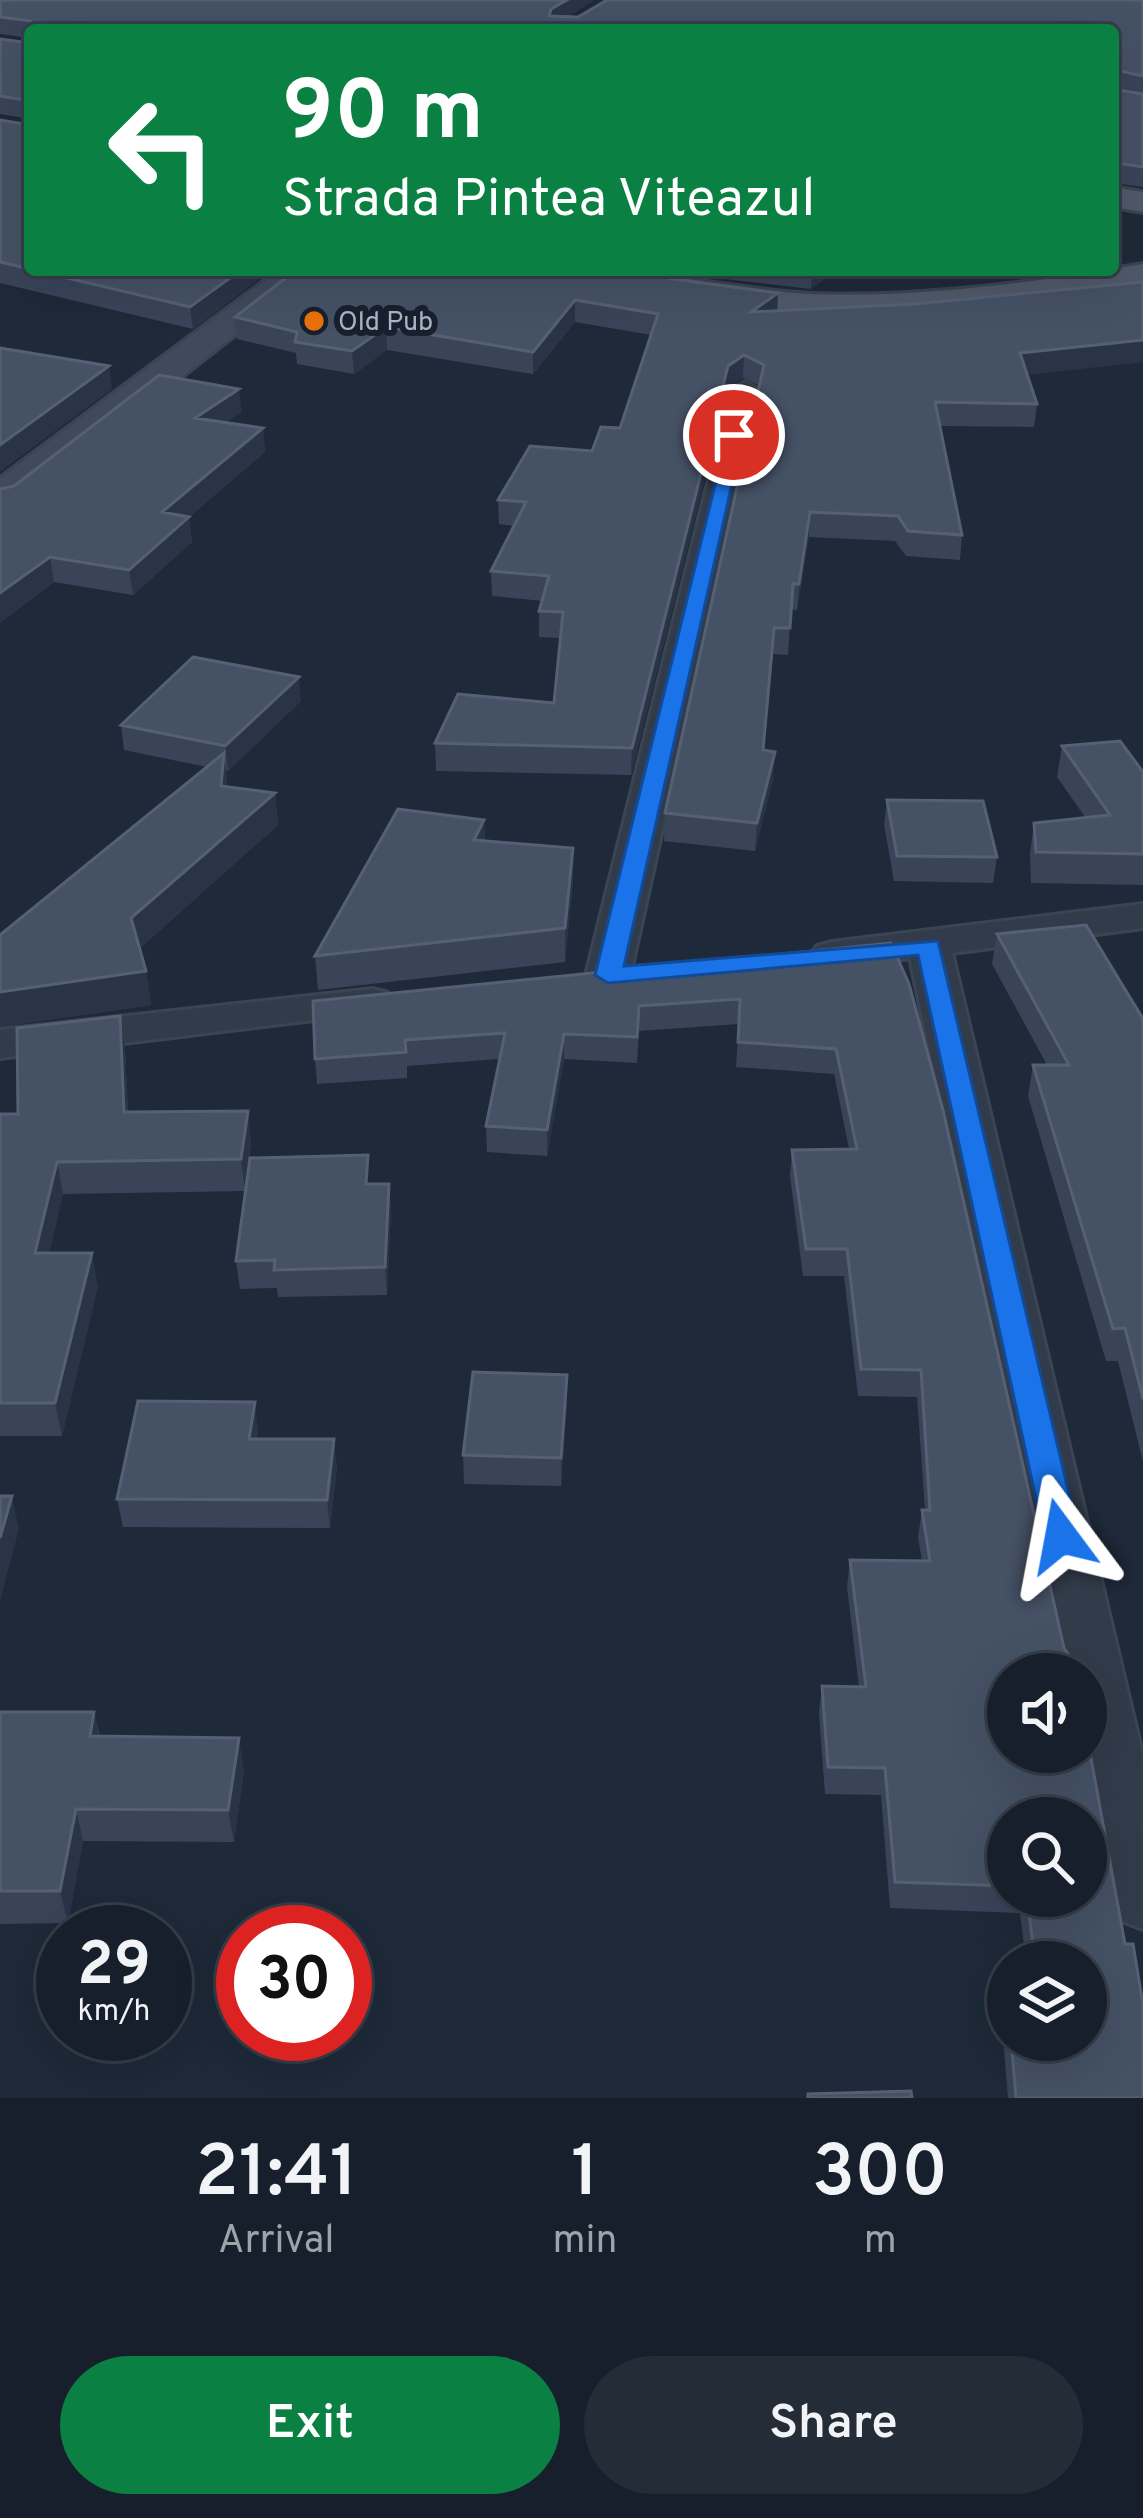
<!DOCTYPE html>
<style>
body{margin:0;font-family:Overpass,sans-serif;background:#232c37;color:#f1f3f6;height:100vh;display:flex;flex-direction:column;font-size:45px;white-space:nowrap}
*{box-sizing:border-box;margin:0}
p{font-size:39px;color:#9ea2a9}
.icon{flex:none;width:66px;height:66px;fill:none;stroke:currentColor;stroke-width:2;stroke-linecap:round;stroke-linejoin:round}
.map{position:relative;height:2098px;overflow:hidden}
.side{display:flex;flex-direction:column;background:#161f2b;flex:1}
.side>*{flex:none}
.hud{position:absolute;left:24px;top:24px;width:1095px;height:252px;border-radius:12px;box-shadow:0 12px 48px #0002,0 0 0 3px #353d47;background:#0b8043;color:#fff;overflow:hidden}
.buttons{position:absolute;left:987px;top:1653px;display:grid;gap:24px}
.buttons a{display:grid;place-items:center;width:120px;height:120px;border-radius:50%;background:#161f2b;box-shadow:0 12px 48px #0002,0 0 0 3px #353d47;font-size:60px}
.speed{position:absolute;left:36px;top:1905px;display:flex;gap:24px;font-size:60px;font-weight:700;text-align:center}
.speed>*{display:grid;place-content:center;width:156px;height:156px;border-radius:50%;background:#161f2b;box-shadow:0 12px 48px #0002,0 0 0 3px #353d47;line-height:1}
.speed small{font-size:30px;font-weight:400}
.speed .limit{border:18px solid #d22;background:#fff;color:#111}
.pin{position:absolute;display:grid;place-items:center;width:102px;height:102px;color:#fff;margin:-51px;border:6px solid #fff;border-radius:50%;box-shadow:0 3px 12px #0007}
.me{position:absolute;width:132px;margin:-66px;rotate:347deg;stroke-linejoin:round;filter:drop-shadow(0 0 9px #0008)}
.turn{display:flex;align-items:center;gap:42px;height:252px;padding:0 60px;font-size:54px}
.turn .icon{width:156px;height:156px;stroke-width:2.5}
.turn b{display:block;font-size:84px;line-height:102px}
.eta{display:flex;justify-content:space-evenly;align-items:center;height:204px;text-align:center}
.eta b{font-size:72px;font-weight:600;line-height:84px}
.action{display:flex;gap:24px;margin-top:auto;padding:24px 60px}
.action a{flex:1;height:138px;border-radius:72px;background:#0b8043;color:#fff;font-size:48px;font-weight:600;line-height:138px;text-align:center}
.action a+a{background:#232c37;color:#f1f3f6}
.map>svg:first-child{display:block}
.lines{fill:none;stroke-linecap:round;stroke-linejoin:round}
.street-casing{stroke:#3b4453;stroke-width:6}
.secondary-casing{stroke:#3b4453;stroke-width:6}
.primary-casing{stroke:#3b4453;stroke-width:6}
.street{fill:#323b4a;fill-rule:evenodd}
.secondary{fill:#40495d;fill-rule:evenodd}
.primary{fill:#50596a;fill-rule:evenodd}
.wall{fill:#394459;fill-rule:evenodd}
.shaded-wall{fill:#293447}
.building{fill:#455165;stroke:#556074;stroke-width:3}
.route{fill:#1a73e8;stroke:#114b97;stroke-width:3}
.food-dot{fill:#e8710a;stroke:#18202e;stroke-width:4.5}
.labels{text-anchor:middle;stroke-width:12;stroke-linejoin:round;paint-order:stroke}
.far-poi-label{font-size:27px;fill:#acb5c7;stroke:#18202e;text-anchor:start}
</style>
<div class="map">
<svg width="1143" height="2098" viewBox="0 0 1143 2098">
<rect width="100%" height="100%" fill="#1e2939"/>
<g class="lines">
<g class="street-casing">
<path id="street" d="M 745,382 L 759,390 L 630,975 L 623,984 L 593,984 L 586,975 L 731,390 Z
M 1143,904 L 1143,928 L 952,953 L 1143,1757 L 1143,1929 L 1119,1920 L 1110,1898 L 1079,1752 L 1086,1752 L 1086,1674 L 1062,1674 L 910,958 L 832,968 L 817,964 L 811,955 L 817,946 L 832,942 Z
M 373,989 L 388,993 L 395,1002 L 388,1011 L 0,1058 L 0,1030 Z"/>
</g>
<g class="secondary-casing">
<path id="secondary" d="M 279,270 L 318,270 L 15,507 L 0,511 L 0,478 Z"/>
</g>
<g class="primary-casing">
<path id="primary" d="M 1113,187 L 1143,192 L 1143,212 L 1113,207 Z
M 1143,264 L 1143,286 C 940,320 802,329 600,281 L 582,270 C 660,270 734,290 812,294 C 924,298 1035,282 1143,264 Z"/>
</g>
<use href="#street" class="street"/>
<use href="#secondary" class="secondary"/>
<use href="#primary" class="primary"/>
</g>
<path class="wall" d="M 0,0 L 594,0 L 567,17 L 1143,0 L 1143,187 L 1114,183 L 1113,30 L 30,38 L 0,34 Z
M 0,39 L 30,43 L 30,119 L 0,114 Z
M 0,120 L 271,270 L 193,329 L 0,283 Z
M 646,270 L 837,270 L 811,289 Z
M 673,279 L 778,293 L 777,311 L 915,304 L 1143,282 L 1143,362 L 1027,374 L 1037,404 L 1034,427 L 940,426 L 962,535 L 960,560 L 906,556 L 895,541 L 809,537 L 797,610 L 791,610 L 788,655 L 773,654 L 764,750 L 773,779 L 755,851 L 664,841 L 665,813 L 760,386 L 743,378 L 727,389 L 631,775 L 436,771 L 435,743 L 554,703 L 560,638 L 539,637 L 539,611 L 542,601 L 492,596 L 491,571 L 514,526 L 499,524 L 498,500 L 592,451 L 620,428 L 651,335 L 575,322 L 533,374 L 387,350 L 354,374 L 297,364 L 296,353 L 237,339 L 235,317 Z
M 242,412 L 225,423 L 263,428 L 265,452 L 189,517 L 192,542 L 133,595 L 54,582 L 0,623 L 0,489 L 14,486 Z
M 301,701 L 228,771 L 226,770 L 227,787 L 275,793 L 278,825 L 140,948 L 146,971 L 151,1005 L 0,1027 L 0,935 L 207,767 L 124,750 L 121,725 Z
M 1062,746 L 1143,772 L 1143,885 L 1031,883 L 1030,854 L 1034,823 L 1085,817 L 1057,777 Z
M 887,800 L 997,857 L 993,883 L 894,881 L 884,825 Z
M 484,820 L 485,841 L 573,881 L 565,962 L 318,990 L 315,956 Z
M 997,934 L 1143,1019 L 1143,1462 L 1118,1361 L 1106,1361 L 1028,1096 L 1033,1065 L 1047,1065 L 992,964 Z
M 891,943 L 1143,2098 L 1008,2098 L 1001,2013 L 1007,1986 L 1008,2040 L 1086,2040 L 1086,1962 L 1026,1962 L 1020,1913 L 890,1908 L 881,1795 L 825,1794 L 819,1713 L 822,1686 L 859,1687 L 847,1587 L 850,1560 L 922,1561 L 918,1537 L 922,1510 L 925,1510 L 917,1397 L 858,1396 L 844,1276 L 803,1276 L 790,1176 L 792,1150 L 849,1149 L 834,1074 L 736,1067 L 739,1024 L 639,1031 L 637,1063 L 564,1059 L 547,1156 L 487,1152 L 486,1126 L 499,1059 L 407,1066 L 407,1078 L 317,1084 L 315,1059 ZM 1008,1818 L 1086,1896 L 1008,1896 Z
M 125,1048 L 128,1112 L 248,1111 L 251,1143 L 245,1191 L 63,1194 L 49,1253 L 98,1286 L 62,1436 L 0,1436 L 0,1114 L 18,1114 Z
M 370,1184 L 389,1184 L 391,1211 L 387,1295 L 278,1297 L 277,1288 L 240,1289 L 236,1261 Z
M 567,1403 L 561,1486 L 464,1484 L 463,1455 Z
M 258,1430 L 257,1439 L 337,1467 L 330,1528 L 123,1527 L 117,1499 Z
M 0,1712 L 94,1712 L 100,1736 L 244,1771 L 234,1842 L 83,1841 L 68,1923 L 0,1924 Z"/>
<path class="shaded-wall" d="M 567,0 L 594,0 L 551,26 L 550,30 L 551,9 Z
M 241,270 L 271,270 L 193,329 L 190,307 Z
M 812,270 L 837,270 L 811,289 Z
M 778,293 L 777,314 L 751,312 Z
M 575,300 L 575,322 L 533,374 L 533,352 Z
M 386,327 L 387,350 L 354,374 L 352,351 Z
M 1143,340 L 1143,362 L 1017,376 L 1020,353 Z
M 744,355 L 743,378 L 727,389 L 631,775 L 632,748 L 728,366 Z
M 109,366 L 112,389 L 0,472 L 0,445 Z
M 239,389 L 242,412 L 197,442 L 195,418 Z
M 263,428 L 265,452 L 165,537 L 162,512 Z
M 810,512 L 809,537 L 797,610 L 799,584 Z
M 189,517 L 192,542 L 133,595 L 129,570 Z
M 50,557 L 54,582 L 0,623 L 0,593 Z
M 299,677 L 301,701 L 228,771 L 225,746 Z
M 775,752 L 773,779 L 755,851 L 757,823 Z
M 224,753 L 227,785 L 224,818 L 221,786 Z
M 275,793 L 278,825 L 136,951 L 131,918 Z
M 484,820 L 485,853 L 474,840 Z
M 573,848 L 573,881 L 565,962 L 565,928 Z
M 146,971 L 151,1005 L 0,1027 L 0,992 Z
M 120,1016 L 125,1048 L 129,1145 L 124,1112 Z
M 564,1034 L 564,1059 L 547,1156 L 547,1130 Z
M 248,1111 L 251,1143 L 245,1191 L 241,1159 Z
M 57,1162 L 63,1194 L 42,1286 L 35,1253 Z
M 389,1184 L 391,1211 L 387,1295 L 385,1267 Z
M 92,1253 L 98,1286 L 62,1436 L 55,1403 Z
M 567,1375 L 567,1403 L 561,1486 L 561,1458 Z
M 255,1402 L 258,1430 L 252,1467 L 249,1439 Z
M 334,1439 L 337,1467 L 330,1528 L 327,1500 Z
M 12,1496 L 19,1529 L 0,1601 L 0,1538 Z
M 94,1712 L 101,1745 L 90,1736 Z
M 239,1738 L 244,1771 L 234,1842 L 228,1810 Z
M 76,1809 L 83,1841 L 68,1923 L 60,1891 Z"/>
<path class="building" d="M 0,0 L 567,0 L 551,9 L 549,16 L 578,17 L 607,0 L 1143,0 L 1143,76 L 1116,70 L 1113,85 L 1113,30 L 31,30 L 31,21 L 0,17 Z
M 0,39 L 30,43 L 30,101 L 0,96 Z
M 1113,89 L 1143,94 L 1143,167 L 1117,163 L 1113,168 Z
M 0,120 L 30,125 L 30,269 L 0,262 Z
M 33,270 L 241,270 L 190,307 Z
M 296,270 L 633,270 L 673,279 L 778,293 L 751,312 L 915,304 L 1143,282 L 1143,340 L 1020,353 L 1037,404 L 935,402 L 962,535 L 908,531 L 898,516 L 810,512 L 799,584 L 793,584 L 790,628 L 774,628 L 763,750 L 775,752 L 757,823 L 665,813 L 764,365 L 744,355 L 728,366 L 632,748 L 435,743 L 458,694 L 554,703 L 563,612 L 539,611 L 549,576 L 491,571 L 526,502 L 498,500 L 530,446 L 592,451 L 601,427 L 620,428 L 658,314 L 575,300 L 533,352 L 386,327 L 352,351 L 295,342 L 297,332 L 235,317 Z
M 0,348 L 109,366 L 0,445 Z
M 159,375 L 239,389 L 195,418 L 263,428 L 162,512 L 189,517 L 129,570 L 50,557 L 0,593 L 0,489 L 14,486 Z
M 193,657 L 299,677 L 225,746 L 121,725 Z
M 1120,741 L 1143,772 L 1143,854 L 1036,852 L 1034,823 L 1110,815 L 1062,746 Z
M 224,753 L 221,786 L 275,793 L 131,918 L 146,971 L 0,992 L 0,935 Z
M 887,800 L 983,801 L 997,857 L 897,856 Z
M 398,809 L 484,820 L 474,840 L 573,848 L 565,928 L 315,956 Z
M 1086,925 L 1143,1019 L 1143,1399 L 1125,1328 L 1113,1329 L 1033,1065 L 1069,1065 L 997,934 Z
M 891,943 L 909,984 L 943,1110 L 1064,1648 L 1074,1663 L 1076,1674 L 1008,1674 L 1008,1752 L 1086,1752 L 1086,1731 L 1125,1944 L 1133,1944 L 1143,2005 L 1143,2098 L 1016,2098 L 1011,2040 L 1086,2040 L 1086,1962 L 1035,1962 L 1027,1896 L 1086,1896 L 1086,1818 L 1008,1818 L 1008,1886 L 895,1882 L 885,1768 L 828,1767 L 822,1686 L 866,1687 L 850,1560 L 930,1561 L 922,1510 L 930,1510 L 921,1370 L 861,1369 L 847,1249 L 806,1249 L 792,1150 L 857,1149 L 836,1049 L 738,1042 L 740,999 L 639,1006 L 637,1037 L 564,1034 L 547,1130 L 486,1126 L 505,1033 L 405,1040 L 406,1052 L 315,1059 L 313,1001 Z
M 120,1016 L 124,1112 L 248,1111 L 241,1159 L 57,1162 L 35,1253 L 92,1253 L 55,1403 L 0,1403 L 0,1114 L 18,1114 L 17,1028 Z
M 368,1155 L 366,1184 L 389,1184 L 385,1267 L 274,1270 L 275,1260 L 236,1261 L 250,1158 Z
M 473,1372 L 567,1375 L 561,1458 L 463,1455 Z
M 138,1401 L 255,1402 L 249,1439 L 334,1439 L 327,1500 L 117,1499 Z
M 0,1496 L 12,1496 L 0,1538 Z
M 0,1712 L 94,1712 L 90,1736 L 239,1738 L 228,1810 L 76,1809 L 60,1891 L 0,1891 Z
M 911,2091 L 912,2098 L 808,2098 L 808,2094 Z"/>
<path class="route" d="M 728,432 L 743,435 L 624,966 L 938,941 L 1079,1536 L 1074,1545 L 1049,1545 L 1044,1536 L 918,955 L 608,983 L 595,975 Z"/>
<circle class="food-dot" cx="314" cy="321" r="12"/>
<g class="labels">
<g class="far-poi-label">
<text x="338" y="330">Old Pub</text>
</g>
</g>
</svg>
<div class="buttons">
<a><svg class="icon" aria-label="sound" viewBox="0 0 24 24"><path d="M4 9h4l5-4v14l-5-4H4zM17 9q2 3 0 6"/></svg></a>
<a><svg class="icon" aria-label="search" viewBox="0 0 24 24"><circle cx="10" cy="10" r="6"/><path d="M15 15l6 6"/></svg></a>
<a><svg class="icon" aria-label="layers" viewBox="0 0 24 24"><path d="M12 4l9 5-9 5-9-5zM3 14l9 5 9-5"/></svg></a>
</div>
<div class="speed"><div>29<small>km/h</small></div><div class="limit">30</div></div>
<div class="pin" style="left:734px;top:435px;background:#d93025"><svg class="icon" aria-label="arrive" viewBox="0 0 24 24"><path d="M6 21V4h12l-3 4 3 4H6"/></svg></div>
<svg class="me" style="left:1061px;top:1536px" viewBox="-20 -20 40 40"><path d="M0-17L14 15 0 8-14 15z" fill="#1a73e8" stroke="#fff" stroke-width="4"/></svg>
<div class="hud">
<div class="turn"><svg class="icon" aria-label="left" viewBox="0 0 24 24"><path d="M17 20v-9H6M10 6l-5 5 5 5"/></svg><div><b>90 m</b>Strada Pintea Viteazul</div></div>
</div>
</div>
<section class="side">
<div class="eta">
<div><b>21:41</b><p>Arrival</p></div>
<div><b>1</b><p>min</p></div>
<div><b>300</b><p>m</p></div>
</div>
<div class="action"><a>Exit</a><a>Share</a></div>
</section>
